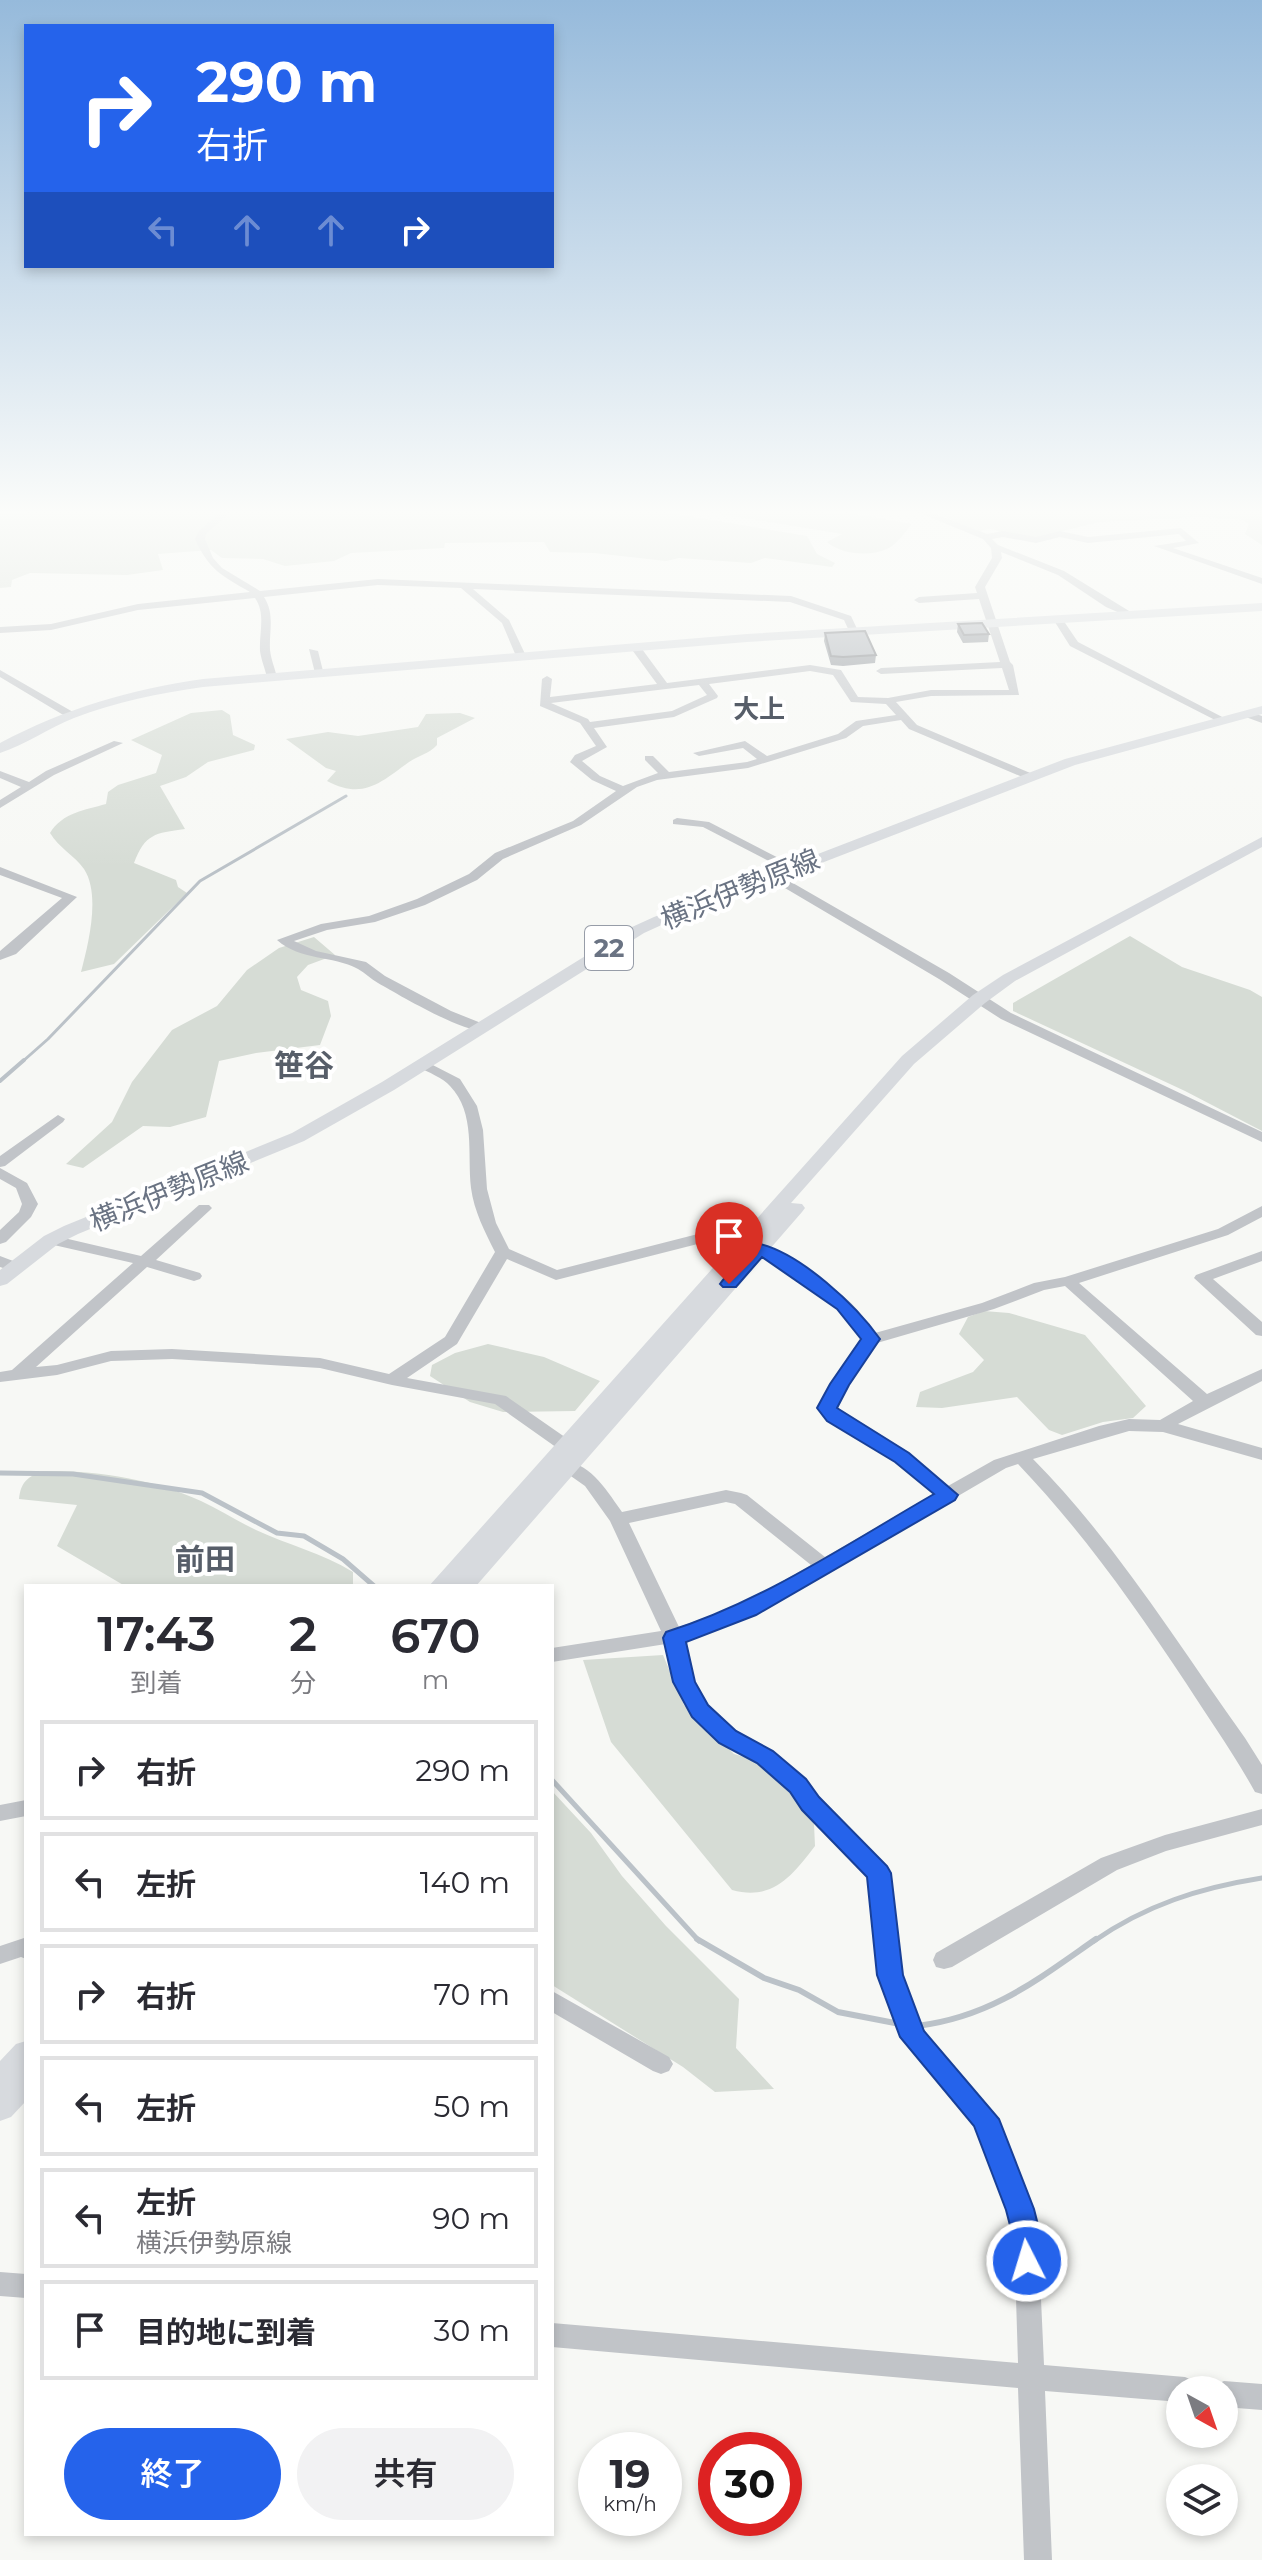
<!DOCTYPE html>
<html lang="ja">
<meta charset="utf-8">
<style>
body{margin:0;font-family:Montserrat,"Noto Sans JP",sans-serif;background:#f2f2f3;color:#2b2b33;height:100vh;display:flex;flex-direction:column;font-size:30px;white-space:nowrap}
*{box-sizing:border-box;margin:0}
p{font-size:26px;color:#7c7c81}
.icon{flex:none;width:44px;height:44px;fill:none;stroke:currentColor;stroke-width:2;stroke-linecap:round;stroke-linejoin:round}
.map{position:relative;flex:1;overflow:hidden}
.details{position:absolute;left:24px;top:1584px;width:530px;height:952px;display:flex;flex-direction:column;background:#fff;border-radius:0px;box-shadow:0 4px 12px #0003}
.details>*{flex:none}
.hud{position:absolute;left:24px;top:24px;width:530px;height:244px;border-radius:0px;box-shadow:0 4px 12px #0003;background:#2563eb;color:#fff;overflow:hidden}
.needle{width:52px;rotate:140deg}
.tools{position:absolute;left:1166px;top:2376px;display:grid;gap:16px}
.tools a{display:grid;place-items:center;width:72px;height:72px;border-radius:50%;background:#fff;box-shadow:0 4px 12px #0003;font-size:40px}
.speed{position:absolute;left:578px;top:2432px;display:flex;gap:16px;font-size:40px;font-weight:700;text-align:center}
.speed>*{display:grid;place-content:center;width:104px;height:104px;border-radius:50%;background:#fff;box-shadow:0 4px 12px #0003;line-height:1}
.speed small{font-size:20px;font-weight:400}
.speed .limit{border:12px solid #d22;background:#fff;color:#111}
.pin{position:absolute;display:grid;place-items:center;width:68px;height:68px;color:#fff;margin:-82px -34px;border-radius:50% 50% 50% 0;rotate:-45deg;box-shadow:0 0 8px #0007}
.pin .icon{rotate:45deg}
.me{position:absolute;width:88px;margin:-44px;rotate:355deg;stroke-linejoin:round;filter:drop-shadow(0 0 6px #0008)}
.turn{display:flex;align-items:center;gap:28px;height:168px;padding:0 40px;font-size:36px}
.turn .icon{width:104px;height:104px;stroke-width:2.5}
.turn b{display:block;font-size:56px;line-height:68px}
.lanes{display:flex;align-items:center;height:76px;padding:0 40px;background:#0003;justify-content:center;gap:40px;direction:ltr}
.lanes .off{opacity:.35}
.eta{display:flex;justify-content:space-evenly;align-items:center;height:136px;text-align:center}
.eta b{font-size:48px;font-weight:600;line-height:56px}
.action{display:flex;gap:16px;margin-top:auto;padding:16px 40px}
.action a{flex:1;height:92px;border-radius:48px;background:#2563eb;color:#fff;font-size:32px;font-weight:600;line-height:92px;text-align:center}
.action a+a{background:#f2f2f3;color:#2b2b33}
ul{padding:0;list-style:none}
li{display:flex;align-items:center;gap:24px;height:100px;margin:0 16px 12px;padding:0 24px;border:4px solid #e1e1e2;border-radius:0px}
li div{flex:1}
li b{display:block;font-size:30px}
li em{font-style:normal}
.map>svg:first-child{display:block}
.green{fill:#d6dcd5}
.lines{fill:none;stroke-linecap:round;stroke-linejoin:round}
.stream-far3{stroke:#bbc2c8;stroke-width:3}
.stream-far2{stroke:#bbc2c8;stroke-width:4}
.stream-far1{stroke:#bbc2c8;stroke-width:5}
.stream{stroke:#bbc2c8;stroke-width:6}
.minor{fill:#c1c4c8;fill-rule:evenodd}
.major{fill:#d7dade;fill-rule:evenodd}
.wall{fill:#90959b}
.building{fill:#a8adb4;stroke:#76797e;stroke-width:2}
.route{fill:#2563eb;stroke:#184099;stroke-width:2}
.labels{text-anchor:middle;stroke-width:8;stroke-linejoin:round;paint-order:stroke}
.far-neighbourhood-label{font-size:26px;font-weight:bold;fill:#575e69;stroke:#fff}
.shield{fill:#fff;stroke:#979da8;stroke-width:2}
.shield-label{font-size:26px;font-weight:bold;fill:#6a7383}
.street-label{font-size:28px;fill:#6a7383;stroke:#fff}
.neighbourhood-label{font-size:30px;font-weight:bold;fill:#575e69;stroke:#fff}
</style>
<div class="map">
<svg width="1262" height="2560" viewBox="0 0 1262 2560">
<rect width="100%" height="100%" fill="#f7f8f5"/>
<path class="green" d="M 79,509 L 647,509 L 807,536 L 817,554 L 835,563 L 832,567 L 765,558 L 751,563 L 679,558 L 666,561 L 594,553 L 550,552 L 544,542 L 445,543 L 444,548 L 351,553 L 334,561 L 285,566 L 263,559 L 222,558 L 211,550 L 158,554 L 163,570 L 127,575 L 30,573 L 12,580 L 11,587 L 0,588 L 0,514 Z
M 690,509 L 819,509 L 830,514 L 845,512 L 912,524 C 905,532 898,543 889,548 C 871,557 842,555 827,542 L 842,534 Z
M 952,509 L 1262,509 L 1262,545 L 1245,534 L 1249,524 L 1244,520 L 1201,517 L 1099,522 L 1039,537 L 1023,538 L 991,529 L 978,531 L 935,513 Z
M 222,710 L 230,715 L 233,735 L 255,745 L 254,750 L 208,762 L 186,777 L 160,786 L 185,829 C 155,833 145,834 134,863 L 176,880 L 178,887 L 187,893 L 114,964 L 81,972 C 88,945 101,895 84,869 C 74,855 59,848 50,833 C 62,813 85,810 106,804 L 108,792 L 118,785 L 156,773 L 162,755 L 131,740 L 191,713 Z
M 460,713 L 475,718 L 437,738 L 437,745 C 429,754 419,755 409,762 C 380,783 363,800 327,781 L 336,771 L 326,768 L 286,739 L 328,732 L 358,736 L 418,727 L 426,714 Z
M 1130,936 L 1182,967 L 1250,990 L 1262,997 L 1262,1131 L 1185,1091 L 1013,1011 L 1013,1003 Z
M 314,937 L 335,955 L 308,965 L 297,977 L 301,990 L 328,1001 L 331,1016 L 320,1045 L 256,1053 L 219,1061 L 206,1117 L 170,1127 L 143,1126 L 83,1168 L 66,1164 L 112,1122 L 132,1082 L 172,1030 L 217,1006 L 247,970 L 279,948 Z
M 984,1311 L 1009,1313 L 1085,1335 L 1146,1406 L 1133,1418 L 1103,1422 L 1062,1435 L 1049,1430 L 1017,1397 L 942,1408 L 916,1407 L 920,1392 L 973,1372 L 984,1360 L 959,1334 L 968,1317 Z
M 488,1344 L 544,1357 L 600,1381 L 575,1411 L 503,1412 L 470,1402 L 430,1376 L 432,1365 L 455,1353 Z
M 43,1471 C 96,1470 153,1479 201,1501 C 220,1510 237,1521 256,1530 C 288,1545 322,1553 353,1572 L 353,1586 L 125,1586 L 57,1546 L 77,1505 L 19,1499 C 21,1482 27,1477 43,1471 Z
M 663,1655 L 684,1705 L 734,1754 L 755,1760 L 790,1790 L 814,1824 L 815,1846 C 792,1876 773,1901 732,1890 L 611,1742 L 583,1660 Z
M 552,1791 L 591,1833 L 622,1876 L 666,1926 L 739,1999 L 736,2048 L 774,2089 L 715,2092 L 683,2067 L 552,1985 Z"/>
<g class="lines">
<path class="stream-far3" d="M 22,1062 L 48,1039 L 200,881 L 346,796"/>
<path class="stream-far2" d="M 0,1081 L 24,1060"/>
<path class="stream-far1" d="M 0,1473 L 73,1474 L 202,1493 L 277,1533 L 304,1536 L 343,1559 L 374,1586
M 552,1780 L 699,1941
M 1094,1941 C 1146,1905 1199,1888 1262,1878"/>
<path class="stream" d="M 697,1939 L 764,1978 L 799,1990 L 838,2012 L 900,2024
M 917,2026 C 991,2017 1037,1980 1096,1939"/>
<path class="minor" d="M 224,509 L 234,509 L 206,534 L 205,539 L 213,558 L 222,568 L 260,591 L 378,579 L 791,596 L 851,616 L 858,631 L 850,633 L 844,620 L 790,602 L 473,589 L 509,620 L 526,656 L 521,659 L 516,656 L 502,623 L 461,588 L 378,585 L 264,597 C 275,614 269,631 270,650 C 271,659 275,669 277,677 L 272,680 L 267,677 C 265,669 261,659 260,651 C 259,632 266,614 255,598 L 138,610 L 51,630 L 0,633 L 0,627 L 51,624 L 138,604 L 250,592 C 222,576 209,570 195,539 L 199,531 Z
M 910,509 L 923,509 L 987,534 L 1003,531 L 1036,537 L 1060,531 L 1088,537 L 1181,528 L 1199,543 L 1173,548 L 1262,578 L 1262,584 L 1154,546 L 1186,541 L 1179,534 L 1088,543 L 1060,537 L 1036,543 L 1003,537 L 992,539 L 998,545 L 1064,571 L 1134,614 L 1129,617 L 1106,607 L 1058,575 L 1001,552 L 1002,558 L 985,587 L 1010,662 L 1013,665 L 1019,695 L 931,696 L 896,702 L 917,725 L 1035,775 L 1035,779 L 1027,779 L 909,729 L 901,720 L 863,726 L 846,738 L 748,768 L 657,780 L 637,787 L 581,825 L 503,859 L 477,880 L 425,905 L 375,922 L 327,930 L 294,941 L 316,951 L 366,962 L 385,976 L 451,1011 L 486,1025 L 486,1031 C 465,1034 399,995 378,983 C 371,979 365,973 358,969 C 332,955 301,961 277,940 L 321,924 L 369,916 L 417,899 L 469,874 L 495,853 L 573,821 L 616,791 L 592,780 L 570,762 L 575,755 L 596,746 L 580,723 L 540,706 L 542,679 L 547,676 L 552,679 L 550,697 L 657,684 L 630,647 L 631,645 L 639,645 L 667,683 L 810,665 L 841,670 L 858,697 L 888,698 L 931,690 L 1009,690 L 1002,668 L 881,674 L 876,671 L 881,668 L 1000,662 L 979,599 L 919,603 L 914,600 L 919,597 L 977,593 L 975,587 L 992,558 L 991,548 L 983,539 ZM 810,671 L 833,675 L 851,702 L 886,704 L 896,715 L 856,721 L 838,734 L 767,756 L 745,741 L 693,753 L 699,756 L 743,748 L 757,759 L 747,762 L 669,772 L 653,756 L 645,756 L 645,760 L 658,773 L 623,786 L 600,776 L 582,761 L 607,747 L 594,728 L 674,717 L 717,698 L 718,696 L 709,684 ZM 699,685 L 707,695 L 672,711 L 590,722 L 588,719 L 551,703 Z
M 1058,616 L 1061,617 L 1078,642 L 1228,720 L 1219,722 L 1070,646 L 1053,619 Z
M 309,649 L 318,651 L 324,675 L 315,673 Z
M 0,670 L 73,712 L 74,714 L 65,716 L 0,677 Z
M 1247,711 L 1262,716 L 1262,723 L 1243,716 L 1242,714 Z
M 114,741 L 123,743 L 54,775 L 0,808 L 0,800 L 21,787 L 0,778 L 0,771 L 29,782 L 46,771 Z
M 677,818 L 709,822 L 798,868 L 792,872 L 788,871 L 703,827 L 673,824 L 673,820 Z
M 0,867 L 77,897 L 16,954 L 0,960 L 0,951 L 62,898 L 0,875 Z
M 772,871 L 949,973 L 1011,1013 L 1262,1132 L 1262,1142 L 1001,1019 L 939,979 L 768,878 L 766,875 Z
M 423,1060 L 460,1079 L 477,1106 L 483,1130 L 487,1189 L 496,1223 L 509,1249 L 557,1270 L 737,1224 L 761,1230 L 763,1233 L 755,1238 L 737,1234 L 556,1280 L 507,1259 L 457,1344 L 407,1378 L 506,1396 L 572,1442 L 575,1446 L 572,1450 L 560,1450 L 495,1404 L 392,1385 L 320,1368 L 172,1359 L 111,1361 L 57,1375 L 0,1382 L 0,1372 L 12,1370 L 133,1263 L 45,1243 L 43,1240 L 45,1237 L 51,1235 L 141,1256 L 199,1205 L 209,1205 L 212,1208 L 209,1211 L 156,1260 L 200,1273 L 202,1276 L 200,1279 L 194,1281 L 147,1267 L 36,1367 L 57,1365 L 111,1351 L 172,1349 L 320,1358 L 389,1374 L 445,1337 L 495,1252 C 485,1232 474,1211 471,1188 C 467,1154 476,1113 450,1086 C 443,1078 428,1072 418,1067 L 416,1064 L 418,1061 Z
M 58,1115 L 65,1119 L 63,1122 L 5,1166 L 0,1167 L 0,1156 Z
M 0,1168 L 27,1183 L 38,1204 L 31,1217 L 6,1242 L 0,1244 L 0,1230 L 19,1212 L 22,1204 L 16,1188 L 0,1179 Z
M 1262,1206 L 1262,1217 L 1228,1235 L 1079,1283 L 1207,1394 L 1262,1369 L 1262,1381 L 1178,1424 L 1262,1448 L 1262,1460 L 1163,1432 L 1129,1431 L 1033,1459 C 1116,1543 1177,1643 1245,1738 L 1262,1765 L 1262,1794 L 1255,1792 C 1234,1754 1209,1719 1186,1683 C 1135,1606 1082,1531 1018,1464 L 1006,1468 L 756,1614 L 684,1639 L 694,1682 L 707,1706 L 735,1732 L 772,1752 L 805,1780 L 817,1798 L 889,1873 L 901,1975 L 923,2032 L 993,2112 L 1032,2209 L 1038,2233 L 1044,2365 L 1185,2377 L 1194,2381 L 1198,2390 L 1180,2390 L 1180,2402 L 1045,2391 L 1052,2560 L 1024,2560 L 1018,2388 L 552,2347 L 552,2323 L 1018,2363 L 1014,2233 L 1008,2209 L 975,2125 L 901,2037 L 879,1975 L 868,1876 L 803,1810 L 791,1792 L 758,1762 L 721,1742 L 693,1716 L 674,1682 L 666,1644 L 552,1662 L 552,1648 L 661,1631 L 610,1521 L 585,1486 L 558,1467 L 561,1463 C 587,1457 609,1494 622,1512 L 726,1490 L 741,1493 L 747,1495 L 825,1557 L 935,1494 L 896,1462 L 828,1420 L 818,1408 L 831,1384 L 862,1339 L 838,1308 L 752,1249 L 754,1246 C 771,1242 838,1290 851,1303 C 860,1312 867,1323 875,1333 L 982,1303 L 1034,1283 L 1065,1277 L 1218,1229 ZM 1065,1286 L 1193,1401 L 1160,1420 L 1129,1419 L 1099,1426 L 994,1460 L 948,1486 L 908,1454 L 836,1407 L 847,1385 L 877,1343 L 994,1309 L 1044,1290 ZM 726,1502 L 735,1504 L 811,1565 L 742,1604 L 679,1627 L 629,1523 Z
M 1262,1251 L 1262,1261 L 1213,1279 L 1262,1322 L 1262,1336 L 1256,1335 L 1194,1278 L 1196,1275 Z
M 0,1256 L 21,1264 L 23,1267 L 15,1272 L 0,1267 Z
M 26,1800 L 26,1816 L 0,1821 L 0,1805 Z
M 1262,1809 L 1262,1825 L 1166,1851 L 1117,1870 L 952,1967 L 944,1969 L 936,1967 L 933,1960 L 936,1953 L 1101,1858 L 1165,1835 Z
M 24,1938 L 26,1959 L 21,1957 L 0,1964 L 0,1946 Z
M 552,1991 L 669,2057 L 673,2064 L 669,2071 L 661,2074 L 653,2071 L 552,2012 Z
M 0,2272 L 26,2274 L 26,2298 L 0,2296 Z
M 1224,2381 L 1262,2384 L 1262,2410 L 1224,2407 L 1224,2390 L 1212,2390 L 1215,2385 Z"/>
<path class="major" d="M 1262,603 L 1262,611 L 747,642 L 203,687 C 159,693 116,702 74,718 C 49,728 25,745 0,753 L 0,743 C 64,709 131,689 203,679 L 747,634 Z
M 1262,706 L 1262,714 L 1075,765 L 666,923 L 644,933 L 394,1090 L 304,1141 L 78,1234 L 58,1244 L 7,1284 L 0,1286 L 0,1270 L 44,1236 L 64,1226 L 292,1133 L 382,1082 L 632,927 L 654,917 L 1065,759 Z
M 1262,837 L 1262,847 L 1015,981 L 985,1003 L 914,1064 L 791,1203 L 802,1204 L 805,1208 L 802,1212 L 476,1586 L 429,1586 L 902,1056 L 973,995 L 1003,975 Z
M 26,2041 L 26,2101 L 11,2117 L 0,2121 L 0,2061 L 16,2044 Z"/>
</g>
<path class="wall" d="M 958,624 L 989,634 L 988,642 L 963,643 L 957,632 Z
M 825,633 L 876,655 L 875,663 L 843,666 L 831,665 L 824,641 Z"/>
<path class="building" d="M 982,623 L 989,634 L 964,635 L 958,624 Z
M 865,631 L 876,655 L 843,657 L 831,656 L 825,633 Z"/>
<linearGradient id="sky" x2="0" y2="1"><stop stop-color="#96badb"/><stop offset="0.59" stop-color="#fbfcfa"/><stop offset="1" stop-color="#fbfcfa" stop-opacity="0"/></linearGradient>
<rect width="1262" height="868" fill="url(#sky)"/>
<path class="route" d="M 760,1244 C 801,1254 856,1305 880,1339 L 849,1385 L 837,1408 L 909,1453 L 958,1495 L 955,1500 L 756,1615 L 686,1642 L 695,1682 L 708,1705 L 736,1731 L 773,1751 L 806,1779 L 819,1797 L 887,1866 L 891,1873 L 903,1975 L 924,2031 L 999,2119 L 1034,2209 L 1040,2233 L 1041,2261 L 1037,2271 L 1027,2275 L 1016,2271 L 1012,2261 L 1012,2233 L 1006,2210 L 974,2126 L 900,2037 L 877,1975 L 867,1877 L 802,1810 L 790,1792 L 757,1763 L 719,1743 L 692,1717 L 673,1682 L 663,1638 L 666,1632 C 762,1602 847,1544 934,1494 L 895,1462 L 827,1421 L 817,1408 L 830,1384 L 861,1339 L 837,1309 L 762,1257 L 736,1287 L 723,1287 L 720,1284 L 723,1280 L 753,1245 Z"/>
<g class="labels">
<g class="far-neighbourhood-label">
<text x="759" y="718">大上</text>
</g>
<rect class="shield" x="585" y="926" width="48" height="44" rx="6"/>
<g class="shield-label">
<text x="609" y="957">22</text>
</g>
<g class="street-label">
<text transform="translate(740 889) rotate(-22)" y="10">横浜伊勢原線</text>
<text transform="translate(169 1191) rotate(-22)" y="10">横浜伊勢原線</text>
</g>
<g class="neighbourhood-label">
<text x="304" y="1076">笹谷</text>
<text x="205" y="1570">前田</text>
</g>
</g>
</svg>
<div class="tools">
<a><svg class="needle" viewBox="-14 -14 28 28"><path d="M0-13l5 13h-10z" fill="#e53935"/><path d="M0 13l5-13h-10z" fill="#7c7c81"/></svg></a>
<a><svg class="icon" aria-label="layers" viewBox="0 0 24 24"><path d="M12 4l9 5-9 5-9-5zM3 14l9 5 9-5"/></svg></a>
</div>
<div class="speed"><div>19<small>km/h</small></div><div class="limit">30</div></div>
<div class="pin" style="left:729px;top:1284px;background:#d93025"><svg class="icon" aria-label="arrive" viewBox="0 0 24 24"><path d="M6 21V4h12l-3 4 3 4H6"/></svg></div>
<svg class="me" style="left:1027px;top:2261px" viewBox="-20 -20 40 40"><circle r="17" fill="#2563eb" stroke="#fff" stroke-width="3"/><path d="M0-11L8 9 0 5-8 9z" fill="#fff"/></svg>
<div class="hud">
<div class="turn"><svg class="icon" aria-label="right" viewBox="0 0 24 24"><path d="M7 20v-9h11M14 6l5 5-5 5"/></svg><div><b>290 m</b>右折</div></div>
<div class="lanes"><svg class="icon off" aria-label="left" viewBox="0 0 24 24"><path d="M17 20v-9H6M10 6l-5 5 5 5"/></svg><svg class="icon off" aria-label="ahead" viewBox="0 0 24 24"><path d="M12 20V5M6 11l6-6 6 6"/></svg><svg class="icon off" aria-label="ahead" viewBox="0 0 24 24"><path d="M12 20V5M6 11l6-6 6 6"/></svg><svg class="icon" aria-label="right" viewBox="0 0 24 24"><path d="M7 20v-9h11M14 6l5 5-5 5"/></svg></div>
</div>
<section class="details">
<div class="eta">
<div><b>17:43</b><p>到着</p></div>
<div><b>2</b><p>分</p></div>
<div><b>670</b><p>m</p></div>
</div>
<ul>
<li><svg class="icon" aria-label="right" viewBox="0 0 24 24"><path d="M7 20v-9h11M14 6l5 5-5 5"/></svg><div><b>右折</b></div><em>290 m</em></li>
<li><svg class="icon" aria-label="left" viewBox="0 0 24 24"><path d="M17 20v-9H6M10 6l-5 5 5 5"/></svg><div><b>左折</b></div><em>140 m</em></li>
<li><svg class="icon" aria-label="right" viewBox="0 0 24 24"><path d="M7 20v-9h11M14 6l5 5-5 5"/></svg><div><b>右折</b></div><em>70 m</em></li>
<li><svg class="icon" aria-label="left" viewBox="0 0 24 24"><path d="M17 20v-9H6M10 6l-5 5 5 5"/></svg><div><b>左折</b></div><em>50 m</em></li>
<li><svg class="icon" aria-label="left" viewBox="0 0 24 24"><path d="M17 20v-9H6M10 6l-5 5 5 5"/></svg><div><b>左折</b><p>横浜伊勢原線</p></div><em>90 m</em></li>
<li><svg class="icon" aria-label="arrive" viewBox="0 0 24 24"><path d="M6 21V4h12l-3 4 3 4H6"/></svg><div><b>目的地に到着</b></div><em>30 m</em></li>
</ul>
<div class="action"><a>終了</a><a>共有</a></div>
</section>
</div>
